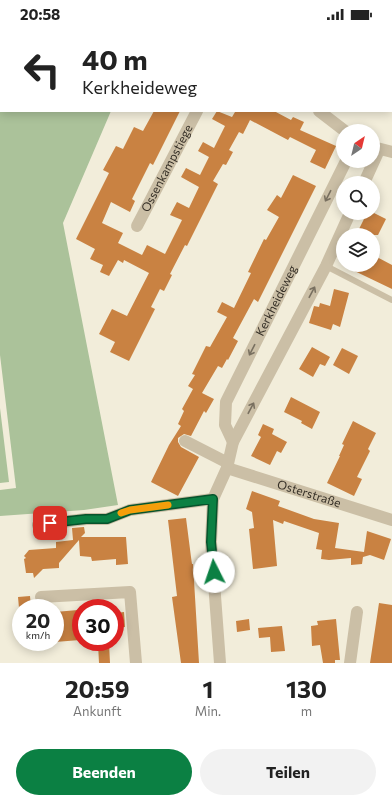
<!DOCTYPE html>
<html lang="de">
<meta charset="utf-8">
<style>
body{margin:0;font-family:Commissioner,sans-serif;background:#f2f2f2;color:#222;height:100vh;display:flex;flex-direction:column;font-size:15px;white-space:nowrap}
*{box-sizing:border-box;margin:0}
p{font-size:13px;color:#767676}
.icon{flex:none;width:22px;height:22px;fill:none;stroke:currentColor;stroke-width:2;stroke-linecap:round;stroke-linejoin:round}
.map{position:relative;height:635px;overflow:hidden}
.details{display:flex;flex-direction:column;background:#fff;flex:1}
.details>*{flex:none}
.banner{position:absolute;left:0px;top:0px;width:392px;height:84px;box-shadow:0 2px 10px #0003;background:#fff;color:#222;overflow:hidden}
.needle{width:26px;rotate:35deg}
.buttons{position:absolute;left:336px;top:96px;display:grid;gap:8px}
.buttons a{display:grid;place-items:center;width:44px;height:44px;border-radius:50%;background:#fff;box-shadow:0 2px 10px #0003;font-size:20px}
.speed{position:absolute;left:12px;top:571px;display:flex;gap:8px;font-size:20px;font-weight:700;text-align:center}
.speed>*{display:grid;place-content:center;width:52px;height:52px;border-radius:50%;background:#fff;box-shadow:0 2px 10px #0003;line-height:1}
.speed small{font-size:10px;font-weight:400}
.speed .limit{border:6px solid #d22;background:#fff;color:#111}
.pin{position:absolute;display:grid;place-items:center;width:34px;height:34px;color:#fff;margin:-17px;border-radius:8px;box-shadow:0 2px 6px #0006}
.me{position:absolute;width:44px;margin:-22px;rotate:356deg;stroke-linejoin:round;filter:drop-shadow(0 0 3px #0008)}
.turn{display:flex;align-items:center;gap:14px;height:84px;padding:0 16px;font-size:18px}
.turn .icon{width:52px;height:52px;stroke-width:2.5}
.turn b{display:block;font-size:28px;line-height:34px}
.eta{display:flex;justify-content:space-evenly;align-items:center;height:68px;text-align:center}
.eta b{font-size:24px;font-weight:700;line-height:28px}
.button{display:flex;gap:8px;margin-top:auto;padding:8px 16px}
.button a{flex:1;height:46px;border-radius:24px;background:#0b8043;color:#fff;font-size:16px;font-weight:700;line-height:46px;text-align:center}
.button a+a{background:#f2f2f2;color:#222}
.status{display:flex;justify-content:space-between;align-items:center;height:28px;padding:0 20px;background:#fff;direction:ltr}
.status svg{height:11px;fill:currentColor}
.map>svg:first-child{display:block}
.green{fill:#abc29a}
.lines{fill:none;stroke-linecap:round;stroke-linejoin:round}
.stream{stroke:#79a1b0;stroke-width:3.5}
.building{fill:#c98242}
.lane{stroke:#cbbfa6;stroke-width:6}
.street{stroke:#cbbfa6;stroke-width:12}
.oneway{stroke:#797060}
.route-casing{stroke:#07532c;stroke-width:10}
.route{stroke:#0b8043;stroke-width:7}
.slow{stroke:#f59e0b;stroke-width:7}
.labels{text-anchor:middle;stroke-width:3;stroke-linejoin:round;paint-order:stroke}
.street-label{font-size:12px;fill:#363027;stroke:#faf6e7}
</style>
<div class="status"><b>20:58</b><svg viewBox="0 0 49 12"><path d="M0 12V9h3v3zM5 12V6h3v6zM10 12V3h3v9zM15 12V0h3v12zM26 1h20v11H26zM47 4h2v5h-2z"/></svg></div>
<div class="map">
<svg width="392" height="635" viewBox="0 0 392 635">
<rect width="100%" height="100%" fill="#f2edda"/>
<path class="green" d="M 0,29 L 1,83 L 111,83 L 63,195 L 118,477 L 84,482 L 0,488 L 0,462 L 16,460 L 0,327 Z
M 0,380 L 9,454 L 0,455 Z"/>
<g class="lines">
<path class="stream" d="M 131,1 L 131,0
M 0,43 L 1,43"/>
</g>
<path class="building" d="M 154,83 L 180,83 L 153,137 L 150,135 L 132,171 L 135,173 L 130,184 L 111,174 L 102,195 L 123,205 L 118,215 L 142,227 L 147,217 L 165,226 L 182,192 L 170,187 L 177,174 L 189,180 L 199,159 L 181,149 L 186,140 L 200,147 L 209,129 L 198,123 L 203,114 L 214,120 L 225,98 L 212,91 L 217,83 L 232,89 L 235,84 L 233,83 L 274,83 L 291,92 L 293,89 L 304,94 L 300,102 L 336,118 L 325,141 L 310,134 L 316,122 L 290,109 L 288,112 L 250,92 L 243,106 L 239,104 L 229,122 L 233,124 L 226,137 L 223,136 L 213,153 L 218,156 L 187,218 L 185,217 L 170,246 L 172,247 L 164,263 L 160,261 L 151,279 L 155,281 L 129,333 L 110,324 L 115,314 L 99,306 L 112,281 L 127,288 L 149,245 L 124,232 L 123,235 L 118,232 L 109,248 L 100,244 L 103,237 L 90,231 L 95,221 L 76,211 L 109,145 L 103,142 L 116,118 L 123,121 L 134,99 L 143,103 Z
M 293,147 L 316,158 L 258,274 L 254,271 L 233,310 L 238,313 L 228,332 L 227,331 L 222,340 L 218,338 L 202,365 L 214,371 L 206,385 L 204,383 L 191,408 L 184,406 L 178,410 L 178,414 L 181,419 L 199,429 L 178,468 L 151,454 L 169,417 L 181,398 L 178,396 L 184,383 L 182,381 L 193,361 L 188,358 L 195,347 L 192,346 L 206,318 L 210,319 L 227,289 L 217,284 L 222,274 L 234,280 L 251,245 L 248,244 L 264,211 L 266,212 L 279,189 L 267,182 L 277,167 L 281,170 Z
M 367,185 L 374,185 L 386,191 L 378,207 L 366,207 L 358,203 Z
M 373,227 L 392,237 L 392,261 L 342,237 L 373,237 Z
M 334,261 L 349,265 L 340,299 L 333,296 L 331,302 L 309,295 L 314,278 L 319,279 L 320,275 L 330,278 Z
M 312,319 L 330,329 L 325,338 L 320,336 L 313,349 L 299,341 Z
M 342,320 L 358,328 L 349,346 L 333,337 Z
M 291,369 L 320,384 L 312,401 L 301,395 L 302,393 L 284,384 Z
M 353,393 L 376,405 L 368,421 L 370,423 L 357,449 L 362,451 L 354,468 L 327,455 L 340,428 L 339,428 L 344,417 L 342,416 Z
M 263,396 L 274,401 L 272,406 L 287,414 L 281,425 L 277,423 L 270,437 L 251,428 L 261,409 L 258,407 Z
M 252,463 L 280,473 L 278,478 L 314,491 L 339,495 L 335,520 L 364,524 L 367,503 L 391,511 L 384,532 L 370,527 L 363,529 L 362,536 L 351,537 L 351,530 L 329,532 L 321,531 L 322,522 L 316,521 L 319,505 L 284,493 L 283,496 L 273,492 L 277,538 L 253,541 L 249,501 L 254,500 L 252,484 L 246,481 Z
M 186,490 L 191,529 L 192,536 L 193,536 L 199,635 L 181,635 L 172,569 L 177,568 L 168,492 Z
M 84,499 L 85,505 L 81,509 L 126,509 L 128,536 L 116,537 L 116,531 L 92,533 L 91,529 L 80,528 L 79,512 L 59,535 L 59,540 L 43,541 L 34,550 L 33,545 L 26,545 L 24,531 L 26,530 L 24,528 L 29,522 L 56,520 L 56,514 L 73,512 L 72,500 Z
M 30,568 L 31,579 L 19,580 L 18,569 Z
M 379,575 L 392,577 L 392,635 L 370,635 Z
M 78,582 L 80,612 L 55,614 L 55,584 Z
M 124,584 L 125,599 L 115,600 L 115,585 Z
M 249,591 L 250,602 L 237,604 L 236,593 Z
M 336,591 L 340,632 L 335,632 L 335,635 L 323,635 L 320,617 L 312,618 L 311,598 L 318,597 L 317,593 Z
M 282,598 L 285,623 L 271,624 L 270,609 L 259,610 L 258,600 Z
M 109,615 L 110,635 L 99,635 L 98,616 Z"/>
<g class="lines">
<path class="lane" d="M 326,238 L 392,272"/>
<g class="street">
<path d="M 255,0 L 256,1"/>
<path d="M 386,0 L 390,1"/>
<path d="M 319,83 L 345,103"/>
<path d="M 373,119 L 392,124"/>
<path d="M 364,155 L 379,122"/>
<path id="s1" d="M 137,198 L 197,83"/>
<path d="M 185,413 L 228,435"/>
<path id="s2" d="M 233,414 L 225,397 L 226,374 L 346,133"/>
<path id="s3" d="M 227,440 L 392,492"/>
<path d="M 38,497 L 86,491 L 107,491 L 130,482 L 213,471"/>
<path d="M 41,569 L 130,564 L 136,635"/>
<path d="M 220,635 L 211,514 L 213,471 L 227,440 L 233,414 L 326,238 L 350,185"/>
<path d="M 350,635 L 357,584"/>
</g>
</g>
<defs><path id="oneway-shaft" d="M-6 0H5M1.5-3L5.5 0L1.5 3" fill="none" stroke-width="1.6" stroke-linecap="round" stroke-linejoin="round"/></defs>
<g class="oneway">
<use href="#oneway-shaft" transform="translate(328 168) rotate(117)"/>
<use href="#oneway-shaft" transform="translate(312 264) rotate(-62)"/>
<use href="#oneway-shaft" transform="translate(252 322) rotate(117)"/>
<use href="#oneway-shaft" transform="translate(251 380) rotate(-62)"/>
</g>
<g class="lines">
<g class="route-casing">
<path id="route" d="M 50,495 L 86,491 L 107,491 L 130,482 L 213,471 L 211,514 L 214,544"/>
</g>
<use href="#route" class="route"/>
<path class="slow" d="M 121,485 L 130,482 L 168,477"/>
</g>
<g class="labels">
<g class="street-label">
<text dy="4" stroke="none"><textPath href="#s1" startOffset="65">Ossenkampstiege</textPath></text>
<text dy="4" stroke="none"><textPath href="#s2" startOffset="155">Kerkheideweg</textPath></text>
<text dy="4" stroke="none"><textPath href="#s3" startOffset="86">Osterstraße</textPath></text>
</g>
</g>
</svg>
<div class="buttons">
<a><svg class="needle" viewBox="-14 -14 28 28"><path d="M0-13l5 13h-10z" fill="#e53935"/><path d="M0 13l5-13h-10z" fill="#767676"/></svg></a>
<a><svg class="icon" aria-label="search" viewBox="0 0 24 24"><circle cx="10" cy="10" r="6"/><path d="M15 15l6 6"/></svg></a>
<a><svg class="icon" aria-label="layers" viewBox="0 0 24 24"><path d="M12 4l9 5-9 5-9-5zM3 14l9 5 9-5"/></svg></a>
</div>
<div class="speed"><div>20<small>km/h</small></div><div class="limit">30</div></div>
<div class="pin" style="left:50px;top:495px;background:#d93025"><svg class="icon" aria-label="arrive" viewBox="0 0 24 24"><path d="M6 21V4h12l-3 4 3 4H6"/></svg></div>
<svg class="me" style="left:214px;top:544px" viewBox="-20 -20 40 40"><circle r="19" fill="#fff"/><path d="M0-13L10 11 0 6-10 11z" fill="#0b8043"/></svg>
<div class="banner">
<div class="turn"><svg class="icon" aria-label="left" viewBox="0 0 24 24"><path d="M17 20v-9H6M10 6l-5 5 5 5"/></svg><div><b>40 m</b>Kerkheideweg</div></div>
</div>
</div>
<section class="details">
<div class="eta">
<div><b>20:59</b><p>Ankunft</p></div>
<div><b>1</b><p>Min.</p></div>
<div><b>130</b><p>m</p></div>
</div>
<div class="button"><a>Beenden</a><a>Teilen</a></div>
</section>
